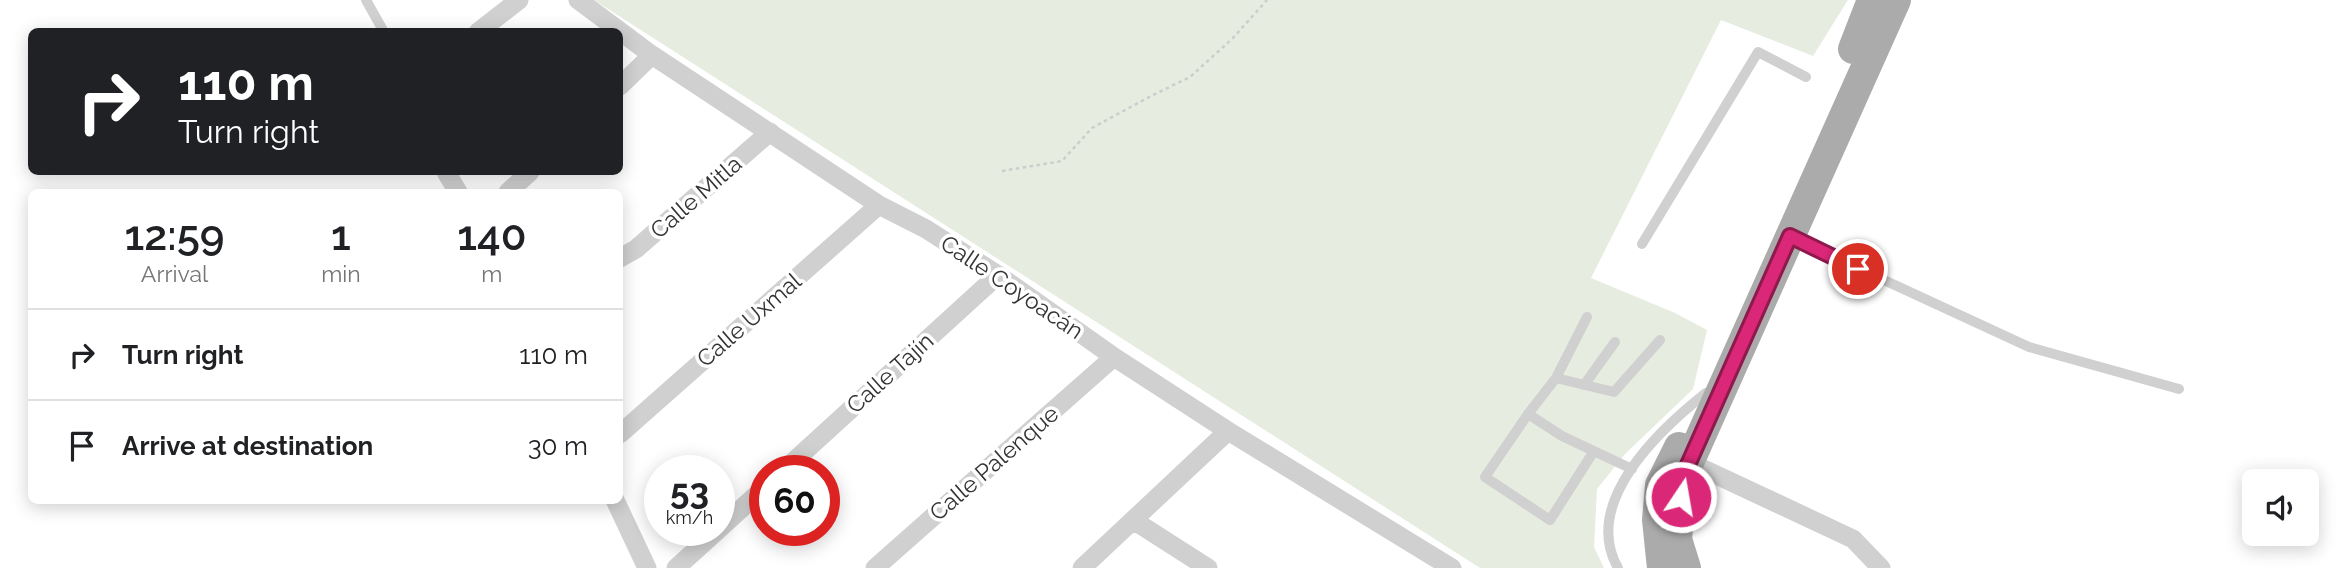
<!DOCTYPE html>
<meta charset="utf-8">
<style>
body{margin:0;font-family:Raleway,sans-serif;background:#f6f6f6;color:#202124;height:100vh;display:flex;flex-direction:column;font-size:26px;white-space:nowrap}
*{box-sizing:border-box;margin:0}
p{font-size:23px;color:#757577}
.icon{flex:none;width:38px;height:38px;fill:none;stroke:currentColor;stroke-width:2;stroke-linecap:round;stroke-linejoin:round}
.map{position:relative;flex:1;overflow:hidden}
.sheet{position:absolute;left:28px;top:189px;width:595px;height:315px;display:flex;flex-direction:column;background:#fff;border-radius:10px;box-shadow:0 4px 18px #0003}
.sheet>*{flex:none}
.hud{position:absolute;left:28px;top:28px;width:595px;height:147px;border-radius:10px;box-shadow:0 4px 18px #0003;background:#202124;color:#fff;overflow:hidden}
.tools{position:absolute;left:2242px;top:469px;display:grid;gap:14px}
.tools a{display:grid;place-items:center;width:77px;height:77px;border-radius:10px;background:#fff;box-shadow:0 4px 18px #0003;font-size:35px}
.speed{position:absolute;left:644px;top:455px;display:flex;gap:14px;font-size:35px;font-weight:700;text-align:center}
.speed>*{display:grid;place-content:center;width:91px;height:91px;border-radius:50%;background:#fff;box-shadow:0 4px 18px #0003;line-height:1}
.speed small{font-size:18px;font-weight:400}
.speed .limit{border:10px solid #d22;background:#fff;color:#111}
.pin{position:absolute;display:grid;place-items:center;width:60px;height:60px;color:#fff;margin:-30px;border:4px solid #fff;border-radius:50%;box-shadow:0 2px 7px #0007}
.me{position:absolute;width:77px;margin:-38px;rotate:12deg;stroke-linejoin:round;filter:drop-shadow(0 0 5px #0008)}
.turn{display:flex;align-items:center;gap:24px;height:147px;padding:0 35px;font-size:32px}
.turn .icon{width:91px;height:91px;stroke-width:2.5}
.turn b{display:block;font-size:49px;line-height:60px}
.eta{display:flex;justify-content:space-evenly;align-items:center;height:119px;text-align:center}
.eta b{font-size:42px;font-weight:600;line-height:49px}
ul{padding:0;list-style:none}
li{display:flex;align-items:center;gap:21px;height:91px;padding:0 35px;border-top:2px solid #e0e0e0}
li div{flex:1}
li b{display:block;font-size:26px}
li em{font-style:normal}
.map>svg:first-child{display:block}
.green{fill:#e6ecdf}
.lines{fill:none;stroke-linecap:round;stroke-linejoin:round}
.path{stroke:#cdcdcd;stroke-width:2.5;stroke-dasharray:3.5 3.5;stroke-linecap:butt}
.service{stroke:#d0d0d0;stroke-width:10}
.minor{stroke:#d0d0d0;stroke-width:19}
.primary{stroke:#ababab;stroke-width:30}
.route-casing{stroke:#8e194d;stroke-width:18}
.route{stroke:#db2777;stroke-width:12}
.labels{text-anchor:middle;stroke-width:7;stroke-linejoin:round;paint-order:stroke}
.street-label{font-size:23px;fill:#333;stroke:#fff}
</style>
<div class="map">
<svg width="2340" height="568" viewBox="0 0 2340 568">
<rect width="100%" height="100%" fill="#fff"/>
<path class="green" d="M 594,0 L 1848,0 L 1813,56 L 1721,20 L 1591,278 L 1675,313 L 1707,330 L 1693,389 L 1625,454 L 1597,489 L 1594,547 L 1604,568 L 1480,568 Z"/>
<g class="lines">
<path class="path" d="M 1002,171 L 1062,161 L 1092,128 L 1151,96 L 1190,77 L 1232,39 L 1267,0"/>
<path class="service" d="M 366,0 L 384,32
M 1793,238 L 2029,347 L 2179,389
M 1642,244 L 1758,52 L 1806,77
M 1587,317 L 1556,378 L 1528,414 L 1562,436 L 1632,469
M 1556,378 L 1614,392 L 1660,340
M 1584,385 L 1615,342
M 1528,414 L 1485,477 L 1550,520 L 1594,451
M 1618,568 C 1581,503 1659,430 1706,393"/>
<path class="minor" d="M 578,0 L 652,55 L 879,205 L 926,229 L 998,275 L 1114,357 L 1228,431 L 1452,568
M 478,32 L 519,0
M 620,86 L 652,55
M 446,172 L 458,192
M 508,192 L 530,172
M 620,258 L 636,249 L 770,132
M 620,434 L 879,205
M 1678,457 L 1853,539 L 1881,568
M 783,471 L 998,275
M 615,500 L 647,568
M 1133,520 L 1208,568
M 719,529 L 765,487
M 676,568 L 718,530
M 875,568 L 1114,357
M 1082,568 L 1228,431"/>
<path class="primary" d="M 1853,49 L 1872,0
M 1662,568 L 1657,520 L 1660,485 L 1679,447
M 1686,568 L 1677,539 L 1683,476 L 1896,0"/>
</g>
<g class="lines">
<g class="route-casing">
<path id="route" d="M 1681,497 L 1683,476 L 1790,236 L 1858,269"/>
</g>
<use href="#route" class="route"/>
</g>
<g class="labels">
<g class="street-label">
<text transform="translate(696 197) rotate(-41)" y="8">Calle Mitla</text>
<text transform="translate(1012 287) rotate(34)" y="8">Calle Coyoacán</text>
<text transform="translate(749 320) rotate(-41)" y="8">Calle Uxmal</text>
<text transform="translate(890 373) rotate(-42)" y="8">Calle Tajín</text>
<text transform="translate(994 463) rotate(-41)" y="8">Calle Palenque</text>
</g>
</g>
</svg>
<div class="tools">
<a><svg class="icon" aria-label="sound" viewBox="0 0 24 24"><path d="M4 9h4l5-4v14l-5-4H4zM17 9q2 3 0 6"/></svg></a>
</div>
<div class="speed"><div>53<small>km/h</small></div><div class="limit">60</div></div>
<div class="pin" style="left:1858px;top:269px;background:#d93025"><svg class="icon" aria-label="arrive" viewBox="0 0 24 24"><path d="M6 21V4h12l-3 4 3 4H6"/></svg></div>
<svg class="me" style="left:1681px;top:497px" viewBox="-20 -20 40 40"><circle r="17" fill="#db2777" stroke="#fff" stroke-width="3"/><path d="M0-11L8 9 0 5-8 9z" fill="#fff"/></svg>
<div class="hud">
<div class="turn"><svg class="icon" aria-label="right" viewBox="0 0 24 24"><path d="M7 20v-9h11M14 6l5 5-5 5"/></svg><div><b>110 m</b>Turn right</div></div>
</div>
<section class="sheet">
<div class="eta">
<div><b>12:59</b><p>Arrival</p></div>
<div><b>1</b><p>min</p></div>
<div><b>140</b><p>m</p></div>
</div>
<ul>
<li><svg class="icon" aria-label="right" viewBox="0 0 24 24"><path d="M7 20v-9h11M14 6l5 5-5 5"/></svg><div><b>Turn right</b></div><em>110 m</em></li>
<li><svg class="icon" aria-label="arrive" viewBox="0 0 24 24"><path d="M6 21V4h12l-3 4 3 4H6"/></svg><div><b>Arrive at destination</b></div><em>30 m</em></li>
</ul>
</section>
</div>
